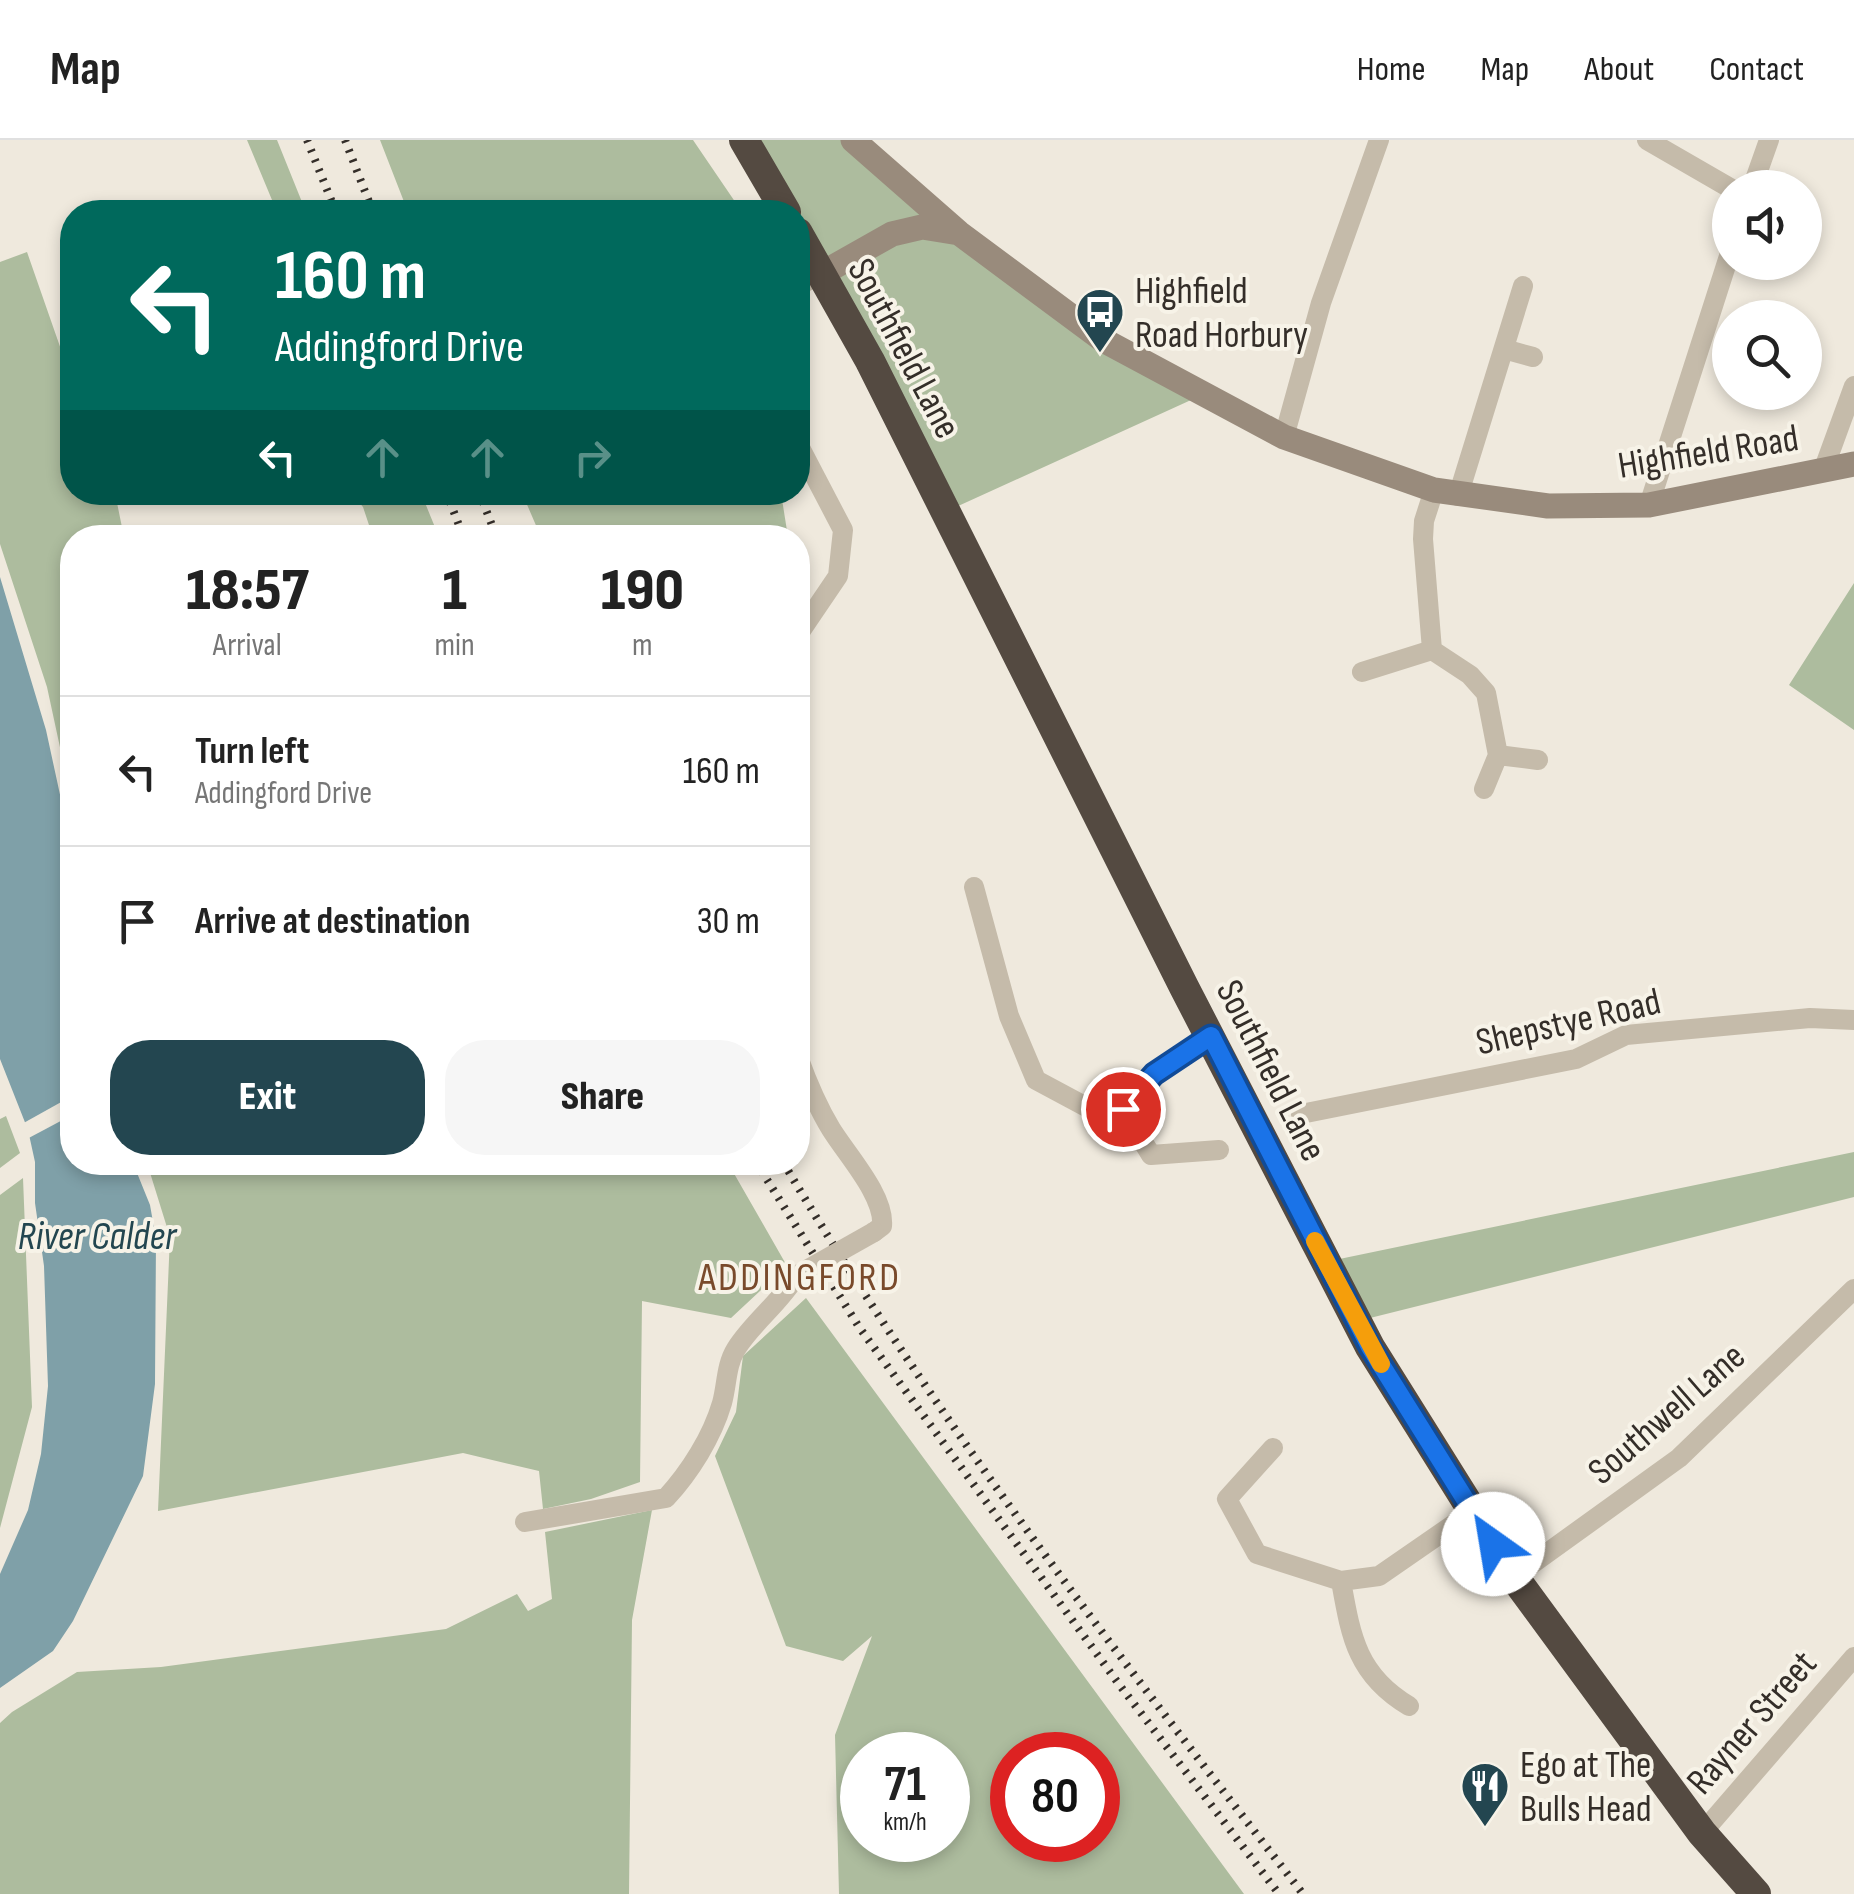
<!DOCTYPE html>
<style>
body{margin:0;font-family:"Sofia Sans Condensed",sans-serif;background:#f6f6f6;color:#222;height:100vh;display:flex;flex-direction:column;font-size:38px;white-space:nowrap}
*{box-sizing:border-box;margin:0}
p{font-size:32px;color:#767676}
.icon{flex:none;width:55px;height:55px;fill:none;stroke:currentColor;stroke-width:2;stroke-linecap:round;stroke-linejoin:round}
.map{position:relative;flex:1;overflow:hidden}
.side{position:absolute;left:60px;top:385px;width:750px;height:650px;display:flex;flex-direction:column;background:#fff;border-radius:40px;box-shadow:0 5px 15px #0003}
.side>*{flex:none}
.banner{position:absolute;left:60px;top:60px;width:750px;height:305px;border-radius:40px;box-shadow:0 5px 15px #0003;background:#00695c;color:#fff;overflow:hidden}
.buttons{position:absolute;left:1712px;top:30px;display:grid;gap:20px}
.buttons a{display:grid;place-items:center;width:110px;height:110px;border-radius:50%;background:#fff;box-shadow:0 5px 15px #0003;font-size:50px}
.speed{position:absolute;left:840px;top:1592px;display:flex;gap:20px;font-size:50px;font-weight:700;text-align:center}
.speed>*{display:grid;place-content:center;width:130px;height:130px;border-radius:50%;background:#fff;box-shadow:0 5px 15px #0003;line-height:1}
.speed small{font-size:25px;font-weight:400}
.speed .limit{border:15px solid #d22;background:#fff;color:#111}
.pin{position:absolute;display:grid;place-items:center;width:85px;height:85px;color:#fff;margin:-42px;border:5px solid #fff;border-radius:50%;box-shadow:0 2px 10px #0007}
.me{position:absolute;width:110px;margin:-55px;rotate:328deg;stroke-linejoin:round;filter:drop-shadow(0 0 8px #0008)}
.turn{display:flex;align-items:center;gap:35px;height:210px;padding:0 50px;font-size:45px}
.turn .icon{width:130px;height:130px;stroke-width:2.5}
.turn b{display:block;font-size:70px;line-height:85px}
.lanes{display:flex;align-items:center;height:95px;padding:0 50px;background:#0003;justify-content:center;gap:50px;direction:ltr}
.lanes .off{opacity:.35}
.eta{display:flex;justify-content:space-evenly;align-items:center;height:170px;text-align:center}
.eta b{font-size:60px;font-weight:800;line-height:70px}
.primary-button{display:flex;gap:20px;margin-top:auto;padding:20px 50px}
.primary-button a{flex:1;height:115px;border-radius:40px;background:#234650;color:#fff;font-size:40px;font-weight:800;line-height:115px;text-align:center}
.primary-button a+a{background:#f6f6f6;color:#222}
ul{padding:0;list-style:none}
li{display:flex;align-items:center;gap:30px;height:150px;padding:0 50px;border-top:2px solid #e0e0e0}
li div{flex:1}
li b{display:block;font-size:38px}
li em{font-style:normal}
header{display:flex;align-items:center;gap:60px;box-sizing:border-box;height:140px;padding:0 50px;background:#fff;border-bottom:2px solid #e0e0e0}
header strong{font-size:48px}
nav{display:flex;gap:55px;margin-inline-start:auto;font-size:35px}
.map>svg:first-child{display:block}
.green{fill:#adbc9e;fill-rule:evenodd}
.water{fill:#7fa0a8}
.pier{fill:#efe9dd}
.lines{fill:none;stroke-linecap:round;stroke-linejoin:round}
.street{stroke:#c5bbaa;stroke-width:20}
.secondary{stroke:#998b7c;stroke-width:25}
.highway{stroke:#544a41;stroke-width:30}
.rail{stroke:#342e29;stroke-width:8;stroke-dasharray:2.5 8;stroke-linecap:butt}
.street-bridge{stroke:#c5bbaa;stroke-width:20}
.route-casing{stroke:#114b97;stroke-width:25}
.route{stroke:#1a73e8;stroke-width:18}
.slow{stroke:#f59e0b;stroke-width:18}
.labels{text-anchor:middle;stroke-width:8;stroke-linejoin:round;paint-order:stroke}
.poi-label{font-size:38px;fill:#342e29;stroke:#f7f3e8;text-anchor:start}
.street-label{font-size:38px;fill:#342e29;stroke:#f7f3e8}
.water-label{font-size:40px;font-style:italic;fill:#234650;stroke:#f7f3e8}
.neighbourhood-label{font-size:40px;letter-spacing:2.5px;fill:#794a2b;stroke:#f7f3e8}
</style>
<header>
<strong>Map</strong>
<nav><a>Home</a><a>Map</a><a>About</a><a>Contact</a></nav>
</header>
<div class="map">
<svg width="1854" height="1754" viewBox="0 0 1854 1754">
<rect width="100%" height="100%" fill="#efe9dd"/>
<path class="green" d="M 247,0 L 277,0 L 306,72 L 277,72 Z
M 380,0 L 693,0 L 742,72 L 408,72 Z
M 744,0 L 853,0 L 959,93 L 1202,255 L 945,372 Z
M 27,112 L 72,241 L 72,352 L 115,353 L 124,397 L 72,398 L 72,663 L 47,547 L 0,404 L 0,122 Z
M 351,353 L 421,353 L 439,397 L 373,397 L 363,367 Z
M 522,353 L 781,353 L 788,397 L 541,397 Z
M 1854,443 L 1854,590 L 1789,545 Z
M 6,976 L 20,1013 L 0,1028 L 0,979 Z
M 1854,1012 L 1854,1057 L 1358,1181 L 1325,1122 Z
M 147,1023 L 728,1023 L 787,1126 L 731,1178 L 642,1161 L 640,1342 L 591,1359 L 543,1369 L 539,1331 L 463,1313 L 158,1371 L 170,1097 Z
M 23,1038 L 32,1267 L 0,1388 L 0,1055 Z
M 806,1158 L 1244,1754 L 839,1754 L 835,1595 L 872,1496 L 843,1521 L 786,1506 L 715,1316 L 736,1272 L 743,1216 ZM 862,1615 L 948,1615 L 948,1700 L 862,1700 ZM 1012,1615 L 1098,1615 L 1098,1700 L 1012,1700 Z
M 652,1370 L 632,1480 L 629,1754 L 0,1754 L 0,1583 L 12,1572 L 77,1532 L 161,1527 L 446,1489 L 517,1454 L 528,1471 L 552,1459 L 545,1392 Z"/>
<path class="water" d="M 0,437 L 46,590 L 72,710 L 72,1022 L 133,1023 L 150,1065 L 156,1099 L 155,1244 L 143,1336 L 73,1481 L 53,1511 L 0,1548 L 0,1434 L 28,1370 L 41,1314 L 48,1246 L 44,1126 L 35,1063 L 35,1022 L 28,990 L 0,919 Z"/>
<path class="pier" d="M 72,956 L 72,975 L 25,1000 L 20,985 Z"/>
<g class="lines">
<path class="street" d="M 1647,0 L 1730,48
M 1752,48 L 1769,0
M 798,146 L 821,134
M 1504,209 L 1533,217
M 1284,297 L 1321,163 L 1379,0
M 798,304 L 843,390 L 838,436 L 798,495
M 1823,331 L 1854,246
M 1434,350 L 1424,381 L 1423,399 L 1432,510 L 1470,535 L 1486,553 L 1498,615 L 1484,649
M 1458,356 L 1523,146
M 1649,365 L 1730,113
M 1362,532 L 1432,510
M 1498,615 L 1538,620
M 974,747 L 1009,876 L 1036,940 L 1092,970 L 1123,969 L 1154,934 L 1211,896
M 798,917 C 807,942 817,966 831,989 C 847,1015 885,1056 882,1086 L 874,1092
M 1123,969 L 1151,1015 L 1219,1010
M 1301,974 L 1576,919 L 1626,895 L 1810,878 L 1854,880
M 1273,1308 L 1227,1359 L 1257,1414 L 1341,1441 C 1351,1497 1357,1535 1409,1566
M 525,1382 L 666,1358 C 690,1332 712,1297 722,1263 C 727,1245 726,1225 736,1209 C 753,1182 780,1163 796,1136
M 1514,1437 L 1679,1318 L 1854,1149
M 1341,1441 L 1379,1436 L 1473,1371
M 1702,1693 L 1854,1517"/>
<path class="secondary" d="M 853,0 L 959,93 L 1103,200 L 1284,297 L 1434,350 L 1548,366 L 1649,365 L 1854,324
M 821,134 L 892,94 L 922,87 L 959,93"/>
<path class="highway" d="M 744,0 L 786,72
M 798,93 L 870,221 L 1184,847 L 1370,1207 L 1514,1437 L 1702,1693 L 1756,1754"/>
<path class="rail" d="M 307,0 L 336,72
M 345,0 L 373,72
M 446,352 L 464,398
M 479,352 L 497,398
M 756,1022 L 859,1187 L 1118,1543 L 1279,1754
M 783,1022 C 936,1281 1119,1517 1303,1754"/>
<path class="street-bridge" d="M 796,1136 L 874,1092"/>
</g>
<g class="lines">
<g class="route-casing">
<path id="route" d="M 1123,969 L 1154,934 L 1211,896 L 1370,1207 L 1493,1404"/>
</g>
<use href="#route" class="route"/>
<path class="slow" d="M 1315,1101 L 1381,1224"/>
</g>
<defs>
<g id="bus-pin" transform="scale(2.5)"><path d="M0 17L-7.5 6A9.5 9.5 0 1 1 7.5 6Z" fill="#234650" stroke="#f7f3e8"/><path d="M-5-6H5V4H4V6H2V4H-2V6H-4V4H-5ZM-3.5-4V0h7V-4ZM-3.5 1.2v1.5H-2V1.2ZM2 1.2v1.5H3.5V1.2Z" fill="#fff"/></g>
<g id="restaurant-pin" transform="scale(2.5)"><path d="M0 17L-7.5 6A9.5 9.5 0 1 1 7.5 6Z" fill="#234650" stroke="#f7f3e8"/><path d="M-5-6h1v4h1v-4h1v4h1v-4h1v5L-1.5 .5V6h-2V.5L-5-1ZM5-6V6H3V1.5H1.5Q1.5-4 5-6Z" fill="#fff"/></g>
</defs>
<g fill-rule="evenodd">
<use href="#bus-pin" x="1100" y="172"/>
<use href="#restaurant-pin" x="1485" y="1646"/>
</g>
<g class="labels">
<g class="poi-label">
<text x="1135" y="163">Highfield<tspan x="1135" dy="44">Road Horbury</tspan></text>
<text x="1520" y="1637">Ego at The<tspan x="1520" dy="44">Bulls Head</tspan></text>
</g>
<g class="street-label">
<text transform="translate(905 208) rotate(62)" y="13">Southfield Lane</text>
<text transform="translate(1708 311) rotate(-9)" y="13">Highfield Road</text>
<text transform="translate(1568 881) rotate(-13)" y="13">Shepstye Road</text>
<text transform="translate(1272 930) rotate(63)" y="13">Southfield Lane</text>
<text transform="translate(1666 1273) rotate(-41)" y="13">Southwell Lane</text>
<text transform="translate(1751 1582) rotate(-49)" y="13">Rayner Street</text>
</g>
<g class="water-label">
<text x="97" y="1109">River Calder</text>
</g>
<g class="neighbourhood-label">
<text x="800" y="1150">ADDINGFORD</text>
</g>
</g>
</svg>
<div class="buttons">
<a><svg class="icon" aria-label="sound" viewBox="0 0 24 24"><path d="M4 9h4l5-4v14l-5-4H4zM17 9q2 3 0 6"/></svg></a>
<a><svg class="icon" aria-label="search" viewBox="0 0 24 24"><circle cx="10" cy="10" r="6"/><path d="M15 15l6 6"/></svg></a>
</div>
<div class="speed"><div>71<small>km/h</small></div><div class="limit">80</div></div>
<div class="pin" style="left:1123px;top:969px;background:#d93025"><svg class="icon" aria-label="arrive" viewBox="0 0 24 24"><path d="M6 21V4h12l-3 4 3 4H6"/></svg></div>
<svg class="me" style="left:1493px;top:1404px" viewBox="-20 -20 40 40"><circle r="19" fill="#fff"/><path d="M0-13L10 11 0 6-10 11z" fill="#1a73e8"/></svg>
<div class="banner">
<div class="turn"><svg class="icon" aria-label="left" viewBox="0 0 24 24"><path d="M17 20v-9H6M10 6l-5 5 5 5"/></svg><div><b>160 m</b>Addingford Drive</div></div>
<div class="lanes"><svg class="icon" aria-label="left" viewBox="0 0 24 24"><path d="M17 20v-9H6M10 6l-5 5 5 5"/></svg><svg class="icon off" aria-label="ahead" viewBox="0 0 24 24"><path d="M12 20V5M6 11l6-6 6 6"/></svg><svg class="icon off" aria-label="ahead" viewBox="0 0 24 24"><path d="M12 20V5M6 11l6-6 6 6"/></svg><svg class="icon off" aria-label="right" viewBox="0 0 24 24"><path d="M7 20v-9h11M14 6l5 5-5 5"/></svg></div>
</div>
<section class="side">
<div class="eta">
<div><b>18:57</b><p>Arrival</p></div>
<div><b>1</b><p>min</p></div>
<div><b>190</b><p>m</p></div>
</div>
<ul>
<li><svg class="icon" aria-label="left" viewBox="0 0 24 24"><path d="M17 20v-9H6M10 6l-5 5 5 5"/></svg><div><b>Turn left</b><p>Addingford Drive</p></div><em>160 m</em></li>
<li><svg class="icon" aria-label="arrive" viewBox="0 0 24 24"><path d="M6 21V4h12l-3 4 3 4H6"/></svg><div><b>Arrive at destination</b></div><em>30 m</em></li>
</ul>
<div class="primary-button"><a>Exit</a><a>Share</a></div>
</section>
</div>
